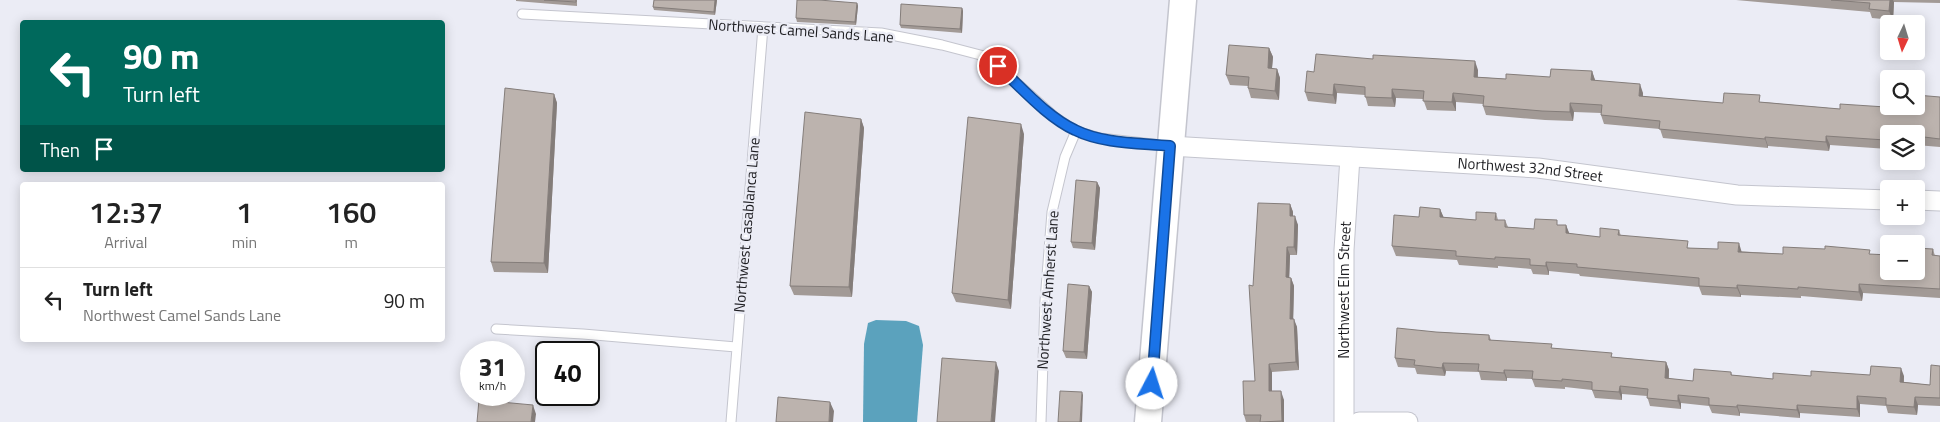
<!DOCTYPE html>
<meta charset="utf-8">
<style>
body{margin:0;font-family:"Titillium Web",sans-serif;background:#f2f2f2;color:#222;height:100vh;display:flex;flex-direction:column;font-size:19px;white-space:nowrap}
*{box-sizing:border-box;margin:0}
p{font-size:16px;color:#767676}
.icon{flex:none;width:28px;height:28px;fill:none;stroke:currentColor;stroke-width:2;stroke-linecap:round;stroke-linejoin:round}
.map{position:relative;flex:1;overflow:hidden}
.panel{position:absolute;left:20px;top:182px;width:425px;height:160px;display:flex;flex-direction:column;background:#fff;border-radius:5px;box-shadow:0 2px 12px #0003}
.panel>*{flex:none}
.top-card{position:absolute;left:20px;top:20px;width:425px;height:152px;border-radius:5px;box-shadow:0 2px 12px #0003;background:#00695c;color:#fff;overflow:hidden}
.needle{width:32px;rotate:184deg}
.controls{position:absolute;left:1880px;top:15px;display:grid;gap:10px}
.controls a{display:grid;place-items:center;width:45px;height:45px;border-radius:5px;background:#fff;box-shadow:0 2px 12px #0003;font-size:25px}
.speed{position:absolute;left:460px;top:341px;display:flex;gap:10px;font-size:25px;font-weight:700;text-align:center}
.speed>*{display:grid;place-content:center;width:65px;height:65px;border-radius:50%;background:#fff;box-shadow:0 2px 12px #0003;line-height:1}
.speed small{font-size:12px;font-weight:400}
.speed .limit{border:2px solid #111;border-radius:8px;background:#fff;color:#111}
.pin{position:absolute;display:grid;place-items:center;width:42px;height:42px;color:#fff;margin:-21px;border:2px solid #fff;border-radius:50%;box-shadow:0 1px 5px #0007}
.me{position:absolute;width:55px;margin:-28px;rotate:5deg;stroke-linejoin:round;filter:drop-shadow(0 0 4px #0008)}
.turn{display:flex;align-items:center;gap:18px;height:105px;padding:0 20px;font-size:22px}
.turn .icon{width:65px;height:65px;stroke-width:2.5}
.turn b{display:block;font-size:35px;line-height:42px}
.then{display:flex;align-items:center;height:48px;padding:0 20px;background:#0003;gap:10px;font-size:19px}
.eta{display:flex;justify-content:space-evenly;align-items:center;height:85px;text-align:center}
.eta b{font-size:30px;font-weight:600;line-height:35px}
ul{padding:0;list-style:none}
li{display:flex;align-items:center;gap:15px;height:65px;padding:0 20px;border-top:1px solid #e0e0e0}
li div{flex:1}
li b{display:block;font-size:19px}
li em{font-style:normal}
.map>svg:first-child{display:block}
.water{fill:#5ba2bd}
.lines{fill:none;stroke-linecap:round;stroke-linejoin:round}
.lane-casing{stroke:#c4c5ce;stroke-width:11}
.street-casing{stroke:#c4c5ce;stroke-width:21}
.secondary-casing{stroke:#c4c5ce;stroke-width:29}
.lane{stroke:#fff;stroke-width:9}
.street{stroke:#fff;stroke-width:19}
.secondary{stroke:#fff;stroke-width:26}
.wall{fill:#a29a96}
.shaded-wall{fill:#847d7a}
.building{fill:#bcb3ae;stroke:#847d7a}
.route-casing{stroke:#114b97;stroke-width:12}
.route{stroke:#1a73e8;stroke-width:9}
.labels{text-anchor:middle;stroke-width:5;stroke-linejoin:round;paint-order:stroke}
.street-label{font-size:15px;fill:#1e1e22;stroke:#ebecf5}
</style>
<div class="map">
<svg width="1940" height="422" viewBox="0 0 1940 422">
<rect width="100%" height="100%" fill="#ebecf5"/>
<path class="water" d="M 876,320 L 906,321 L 919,326 L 923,345 L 917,422 L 863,422 L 864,344 L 868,323 Z"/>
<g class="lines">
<g class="lane-casing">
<path id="lane" d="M 522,14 L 881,33 L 942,45 L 988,57 L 1055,117 L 1076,131 L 1100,138 L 1170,146
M 496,329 L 583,334 L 736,347
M 731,422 L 763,27
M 1041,422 L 1045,301 L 1052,212 L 1065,157 L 1076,131"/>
</g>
<g class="street-casing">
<g id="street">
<path id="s1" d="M 1170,146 L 1538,168 L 1737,195 L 1889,200"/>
<path d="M 1916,200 L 1940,201"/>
<path id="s2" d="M 1344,422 L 1344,250 L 1350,157"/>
<path d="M 1359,422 L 1408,422"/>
</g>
</g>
<g class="secondary-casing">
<path id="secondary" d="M 1148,422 L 1183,0"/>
</g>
<use href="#lane" class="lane"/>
<use href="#street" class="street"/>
<use href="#secondary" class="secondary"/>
</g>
<path class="wall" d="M 516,0 L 577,0 L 577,6 L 516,1 Z
M 654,0 L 717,0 L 715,15 L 654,10 L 653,7 Z
M 1736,0 L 1940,0 L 1940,3 L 1894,2 L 1893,20 L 1872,18 L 1870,12 Z
M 857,3 L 858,6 L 856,25 L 797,22 L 796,18 Z
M 962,8 L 963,11 L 962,33 L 901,28 L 900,25 Z
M 1269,48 L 1273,57 L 1272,69 L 1277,69 L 1280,78 L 1279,100 L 1251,98 L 1248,88 L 1248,86 L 1230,85 L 1226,75 Z
M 1478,70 L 1478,77 L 1506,79 L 1550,77 L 1592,71 L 1595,80 L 1643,93 L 1643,97 L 1723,103 L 1762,102 L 1840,109 L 1901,108 L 1940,97 L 1940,147 L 1916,145 L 1916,134 L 1889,134 L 1888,149 L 1830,145 L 1829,151 L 1768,146 L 1768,148 L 1663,138 L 1660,129 L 1604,124 L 1601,115 L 1601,113 L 1574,112 L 1573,121 L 1545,120 L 1486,115 L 1483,106 L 1483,104 L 1456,102 L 1456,111 L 1427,110 L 1423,99 L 1396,98 L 1395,107 L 1368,106 L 1365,95 L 1337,93 L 1336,104 L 1308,101 L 1305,92 L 1314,72 Z
M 554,94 L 557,103 L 548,273 L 494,272 L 491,262 Z
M 861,119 L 864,128 L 852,297 L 794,295 L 790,286 Z
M 1024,134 L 1011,309 L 956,302 L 952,293 Z
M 1097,182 L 1100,188 L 1095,250 L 1073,248 L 1071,242 Z
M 1290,204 L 1293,212 L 1293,216 L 1298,225 L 1297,255 L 1290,255 L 1289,278 L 1291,278 L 1294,286 L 1293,319 L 1297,327 L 1299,370 L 1272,372 L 1272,391 L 1284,400 L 1284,422 L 1246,422 L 1244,415 L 1255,381 Z
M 1440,209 L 1443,217 L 1476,220 L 1496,213 L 1498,220 L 1505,220 L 1508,227 L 1534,229 L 1559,225 L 1566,225 L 1569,234 L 1600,237 L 1619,230 L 1621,236 L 1690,248 L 1783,254 L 1871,254 L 1889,271 L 1933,249 L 1935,256 L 1940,256 L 1940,298 L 1863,293 L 1862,301 L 1801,296 L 1801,298 L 1741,295 L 1741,297 L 1702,295 L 1699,287 L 1580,276 L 1579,274 L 1549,271 L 1549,275 L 1533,274 L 1531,269 L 1498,266 L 1498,268 L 1459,265 L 1457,260 L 1396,256 L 1392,246 Z
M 1089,286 L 1092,292 L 1087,359 L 1066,358 L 1063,351 Z
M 1436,332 L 1489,335 L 1491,340 L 1553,348 L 1613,357 L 1666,362 L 1669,370 L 1669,379 L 1693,381 L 1731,372 L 1732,375 L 1773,379 L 1811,376 L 1904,376 L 1904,382 L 1930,385 L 1940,366 L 1940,406 L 1918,405 L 1917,415 L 1888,413 L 1886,406 L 1860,404 L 1860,417 L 1800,413 L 1800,418 L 1740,413 L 1740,416 L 1712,413 L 1709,406 L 1681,403 L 1681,409 L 1650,406 L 1647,396 L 1622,394 L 1622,400 L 1595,398 L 1592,390 L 1565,387 L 1565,389 L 1535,387 L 1532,379 L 1507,378 L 1507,381 L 1481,380 L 1479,372 L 1446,371 L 1445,376 L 1417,374 L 1415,368 L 1398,367 L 1395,358 Z"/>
<path class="shaded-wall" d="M 715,0 L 717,0 L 715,15 L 714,12 Z
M 1890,0 L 1893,0 L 1894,2 L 1893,20 L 1889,11 Z
M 857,3 L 858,6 L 856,25 L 855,22 Z
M 962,8 L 963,11 L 962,33 L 960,29 Z
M 1269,48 L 1273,57 L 1271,78 L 1268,68 Z
M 1475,61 L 1478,70 L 1477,86 L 1474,77 Z
M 1277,69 L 1280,78 L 1279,100 L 1275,91 Z
M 1592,71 L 1595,80 L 1591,80 Z
M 1334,84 L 1337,93 L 1336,104 L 1333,95 Z
M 1640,84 L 1643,93 L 1642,105 L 1639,96 Z
M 1392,89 L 1396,98 L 1395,107 L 1392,98 Z
M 1453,93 L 1456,102 L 1456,111 L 1452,102 Z
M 554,94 L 557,103 L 548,273 L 544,263 Z
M 1570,103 L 1574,112 L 1573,121 L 1570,112 Z
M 861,119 L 864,128 L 852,297 L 849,287 Z
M 1021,124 L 1024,134 L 1011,309 L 1008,300 Z
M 1885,134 L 1888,143 L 1888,149 L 1885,140 Z
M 1826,136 L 1830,145 L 1829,151 L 1826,142 Z
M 1765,137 L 1768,146 L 1768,148 L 1765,139 Z
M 1097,182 L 1100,188 L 1095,250 L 1092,243 Z
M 1290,204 L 1293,212 L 1293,224 L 1290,216 Z
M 1440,209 L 1444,218 L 1440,217 Z
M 1295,216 L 1298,225 L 1297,255 L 1294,247 Z
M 1566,225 L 1570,235 L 1566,233 Z
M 1739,243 L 1742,253 L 1738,252 Z
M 1287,247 L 1290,255 L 1289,286 L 1286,277 Z
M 1546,262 L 1549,271 L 1549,275 L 1546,266 Z
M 1291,278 L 1294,286 L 1293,327 L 1290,319 Z
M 1859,284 L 1863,293 L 1862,301 L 1859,292 Z
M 1737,285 L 1741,295 L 1741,297 L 1737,288 Z
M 1089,286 L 1092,292 L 1087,359 L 1084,352 Z
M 1294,319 L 1297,327 L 1299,370 L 1296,362 Z
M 996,362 L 999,371 L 995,422 L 991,422 Z
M 1666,362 L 1669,370 L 1668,386 L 1665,378 Z
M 1443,363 L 1446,371 L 1445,376 L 1442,368 Z
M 1269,364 L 1272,372 L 1272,400 L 1269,391 Z
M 1901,368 L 1904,376 L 1903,390 L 1900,382 Z
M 1504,370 L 1507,378 L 1507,381 L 1504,373 Z
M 1620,386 L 1622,394 L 1622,400 L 1619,392 Z
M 1281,391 L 1284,400 L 1284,422 L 1282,422 Z
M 1082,392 L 1083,395 L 1082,422 L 1080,422 Z
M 1678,395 L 1681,403 L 1681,409 L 1678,401 Z
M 1857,396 L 1860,404 L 1860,417 L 1857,409 Z
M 1915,397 L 1918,405 L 1917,415 L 1914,407 Z
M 830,402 L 834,411 L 833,422 L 829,422 Z
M 533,405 L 536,414 L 535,422 L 531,422 Z
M 1737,405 L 1740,413 L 1740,416 L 1737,407 Z
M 1797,405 L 1800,413 L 1800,418 L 1797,410 Z"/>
<path class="building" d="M 544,0 L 576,0 L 576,2 Z
M 654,0 L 715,0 L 714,12 L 653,7 Z
M 797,0 L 819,0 L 857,3 L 855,22 L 796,18 Z
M 1831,0 L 1890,0 L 1889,11 L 1869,9 L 1870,3 Z
M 901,4 L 962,8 L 960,29 L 900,25 Z
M 1229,45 L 1269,48 L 1268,68 L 1277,69 L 1275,91 L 1248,88 L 1249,77 L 1226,75 Z
M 1316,54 L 1373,59 L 1373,55 L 1475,61 L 1474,77 L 1506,79 L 1506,74 L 1550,77 L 1551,69 L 1592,71 L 1591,80 L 1640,84 L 1639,96 L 1723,103 L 1724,93 L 1760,95 L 1759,102 L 1840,109 L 1840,104 L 1901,108 L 1901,106 L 1916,106 L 1916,95 L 1940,97 L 1940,139 L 1916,136 L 1916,134 L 1885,134 L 1885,140 L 1826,136 L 1826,142 L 1765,137 L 1765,139 L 1659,129 L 1660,121 L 1601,115 L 1602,105 L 1570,103 L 1570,112 L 1542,111 L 1483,106 L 1484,96 L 1453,93 L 1452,102 L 1423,101 L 1424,91 L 1392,89 L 1392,98 L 1365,97 L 1365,87 L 1334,84 L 1333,95 L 1305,92 L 1307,71 L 1314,72 Z
M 505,88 L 554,94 L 544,263 L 491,262 Z
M 805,112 L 861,119 L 849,287 L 790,286 Z
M 968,117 L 1021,124 L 1008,300 L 952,293 Z
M 1076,180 L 1097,182 L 1092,243 L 1071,242 Z
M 1258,203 L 1290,204 L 1290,216 L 1295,216 L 1294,247 L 1287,247 L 1286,277 L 1291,278 L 1290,319 L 1294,319 L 1296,362 L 1269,364 L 1269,391 L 1281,391 L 1282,421 L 1260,422 L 1261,415 L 1244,415 L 1243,381 L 1255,381 L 1249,285 L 1253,286 Z
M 1420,207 L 1440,209 L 1440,217 L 1476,220 L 1476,212 L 1496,213 L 1495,220 L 1505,220 L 1505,227 L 1534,229 L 1535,219 L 1557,220 L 1557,225 L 1566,225 L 1566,233 L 1600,237 L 1600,228 L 1619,230 L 1618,235 L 1688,241 L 1687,248 L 1718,249 L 1718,242 L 1739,243 L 1738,252 L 1783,254 L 1783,247 L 1825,249 L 1825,246 L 1870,250 L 1869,254 L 1889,255 L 1889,271 L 1916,271 L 1916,248 L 1933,249 L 1932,255 L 1940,256 L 1940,289 L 1859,284 L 1859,292 L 1798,287 L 1798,289 L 1737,285 L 1737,288 L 1699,286 L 1699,278 L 1577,267 L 1577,264 L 1546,262 L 1546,266 L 1530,265 L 1530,259 L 1495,257 L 1495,259 L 1456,256 L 1456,251 L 1392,246 L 1394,215 L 1419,217 Z
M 1068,284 L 1089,286 L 1084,352 L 1063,351 Z
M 1397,328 L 1436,332 L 1489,335 L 1489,340 L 1552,344 L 1551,348 L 1612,353 L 1611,357 L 1666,362 L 1665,378 L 1693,381 L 1694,369 L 1731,372 L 1731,375 L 1773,379 L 1773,373 L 1811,376 L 1811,371 L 1870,375 L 1871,366 L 1901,368 L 1900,382 L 1930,385 L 1931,365 L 1940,366 L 1940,398 L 1915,397 L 1914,407 L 1886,405 L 1886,398 L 1857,396 L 1857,409 L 1797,405 L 1797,410 L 1737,405 L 1737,407 L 1709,405 L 1709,398 L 1678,395 L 1678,401 L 1647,398 L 1648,389 L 1620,386 L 1619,392 L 1592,390 L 1592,382 L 1562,379 L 1562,381 L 1532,379 L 1533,371 L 1504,370 L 1504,373 L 1478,371 L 1479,364 L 1443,363 L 1442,368 L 1414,365 L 1415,360 L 1395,358 Z
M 942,358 L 996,362 L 991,422 L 937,422 Z
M 1060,391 L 1082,392 L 1080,422 L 1058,422 Z
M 778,397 L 830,402 L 829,422 L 776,422 Z
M 479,400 L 533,405 L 531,422 L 477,422 Z"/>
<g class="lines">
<g class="route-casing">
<path id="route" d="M 998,66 C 1021,87 1047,117 1075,130 C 1103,144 1140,143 1170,146 L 1152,384"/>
</g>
<use href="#route" class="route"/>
</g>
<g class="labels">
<g class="street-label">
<text transform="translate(801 31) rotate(4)" y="5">Northwest Camel Sands Lane</text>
<text dy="5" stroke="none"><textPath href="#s1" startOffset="361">Northwest 32nd Street</textPath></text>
<text transform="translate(747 225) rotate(-85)" y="5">Northwest Casablanca Lane</text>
<text dy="5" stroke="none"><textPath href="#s2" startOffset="132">Northwest Elm Street</textPath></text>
<text transform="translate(1048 290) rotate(-86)" y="5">Northwest Amherst Lane</text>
</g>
</g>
</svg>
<div class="controls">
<a><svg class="needle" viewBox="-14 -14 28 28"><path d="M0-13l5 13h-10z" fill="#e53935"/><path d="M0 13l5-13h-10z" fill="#767676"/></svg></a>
<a><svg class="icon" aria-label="search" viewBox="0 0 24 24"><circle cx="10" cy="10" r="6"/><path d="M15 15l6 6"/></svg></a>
<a><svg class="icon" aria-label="layers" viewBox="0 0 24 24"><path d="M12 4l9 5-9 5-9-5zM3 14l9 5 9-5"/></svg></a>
<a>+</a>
<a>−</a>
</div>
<div class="speed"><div>31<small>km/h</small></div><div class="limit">40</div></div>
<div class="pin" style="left:998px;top:66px;background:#d93025"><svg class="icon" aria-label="arrive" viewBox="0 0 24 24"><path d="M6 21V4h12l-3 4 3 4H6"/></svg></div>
<svg class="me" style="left:1152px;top:384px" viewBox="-20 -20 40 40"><circle r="19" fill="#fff"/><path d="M0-13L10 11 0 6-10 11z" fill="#1a73e8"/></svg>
<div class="top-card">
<div class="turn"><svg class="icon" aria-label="left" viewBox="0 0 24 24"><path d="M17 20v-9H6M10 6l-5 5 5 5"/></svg><div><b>90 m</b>Turn left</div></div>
<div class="then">Then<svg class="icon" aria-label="arrive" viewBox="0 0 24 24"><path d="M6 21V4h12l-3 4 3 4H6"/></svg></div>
</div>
<section class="panel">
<div class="eta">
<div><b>12:37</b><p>Arrival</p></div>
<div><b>1</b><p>min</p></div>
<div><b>160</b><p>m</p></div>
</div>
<ul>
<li><svg class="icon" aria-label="left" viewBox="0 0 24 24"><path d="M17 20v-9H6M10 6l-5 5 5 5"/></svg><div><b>Turn left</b><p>Northwest Camel Sands Lane</p></div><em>90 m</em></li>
</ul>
</section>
</div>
